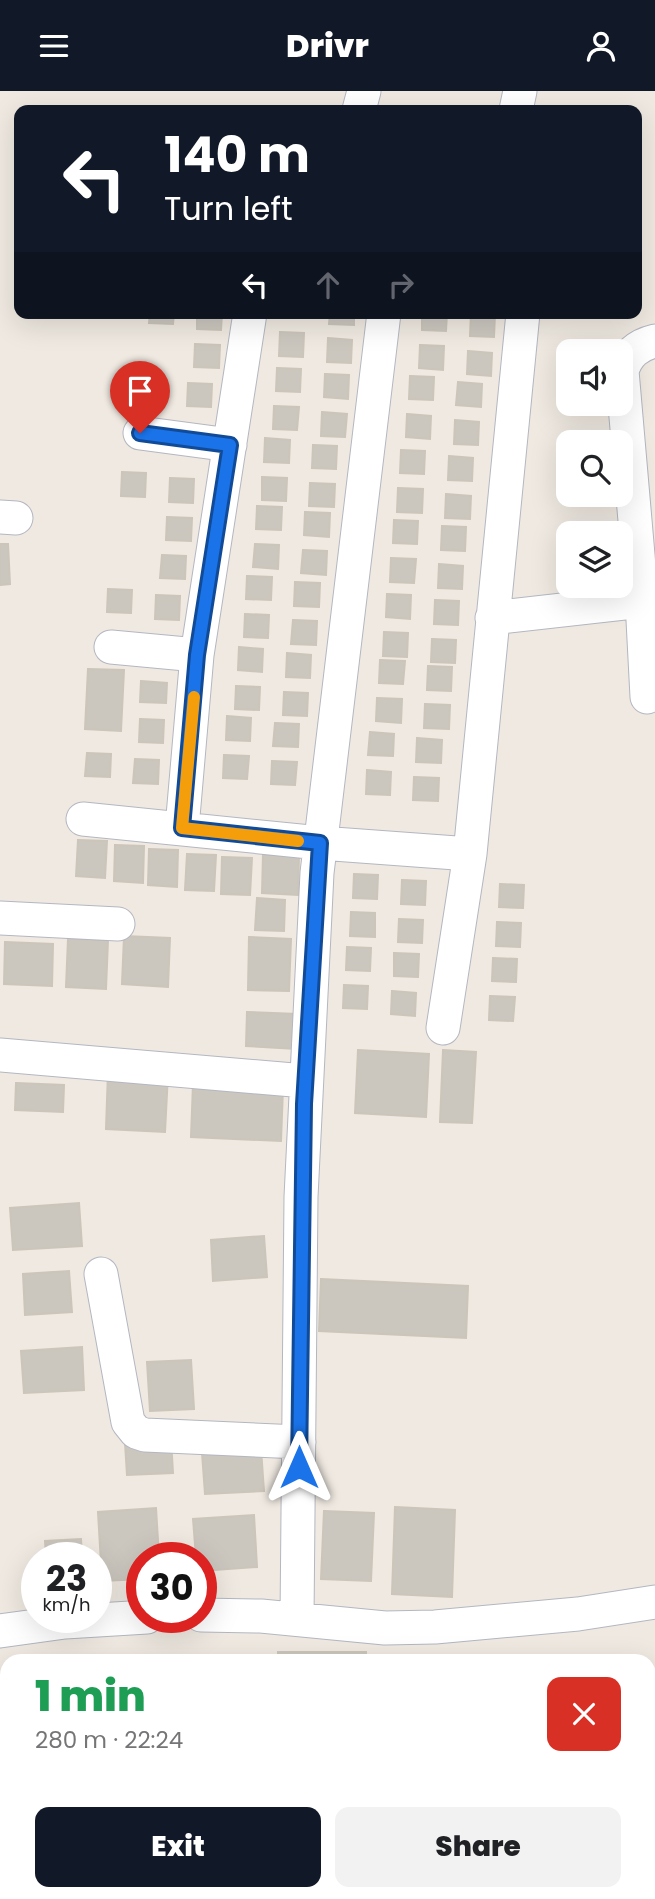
<!DOCTYPE html>
<meta charset="utf-8">
<style>
body{margin:0;font-family:Poppins,sans-serif;background:#f2f2f2;color:#202124;height:100vh;display:flex;flex-direction:column;font-size:26px;white-space:nowrap}
*{box-sizing:border-box;margin:0}
p{font-size:23px;color:#757577}
.icon{flex:none;width:38px;height:38px;fill:none;stroke:currentColor;stroke-width:2;stroke-linecap:round;stroke-linejoin:round}
.map{position:relative;flex:1;overflow:hidden}
.sheet{position:absolute;left:0px;top:1563px;width:656px;height:247px;display:flex;flex-direction:column;background:#fff;border-radius:21px 21px 0 0;box-shadow:0 7px 28px #0002}
.sheet>*{flex:none}
.banner{position:absolute;left:14px;top:14px;width:628px;height:214px;border-radius:14px;box-shadow:0 7px 28px #0002;background:#111827;color:#fff;overflow:hidden}
.fabs{position:absolute;left:556px;top:248px;display:grid;gap:14px}
.fabs a{display:grid;place-items:center;width:77px;height:77px;border-radius:14px;background:#fff;box-shadow:0 7px 28px #0002;font-size:35px}
.speed{position:absolute;left:21px;top:1451px;display:flex;gap:14px;font-size:35px;font-weight:700;text-align:center}
.speed>*{display:grid;place-content:center;width:91px;height:91px;border-radius:50%;background:#fff;box-shadow:0 7px 28px #0002;line-height:1}
.speed small{font-size:18px;font-weight:400}
.speed .limit{border:10px solid #d22;background:#fff;color:#111}
.pin{position:absolute;display:grid;place-items:center;width:60px;height:60px;color:#fff;margin:-72px -30px;border-radius:50% 50% 50% 0;rotate:-45deg;box-shadow:0 0 7px #0007}
.pin .icon{rotate:45deg}
.me{position:absolute;width:77px;margin:-38px;rotate:0deg;stroke-linejoin:round;filter:drop-shadow(0 0 5px #0008)}
.turn{display:flex;align-items:center;gap:24px;height:147px;padding:0 35px;font-size:32px}
.turn .icon{width:91px;height:91px;stroke-width:2.5}
.turn b{display:block;font-size:49px;line-height:60px}
.lanes{display:flex;align-items:center;height:66px;padding:0 35px;background:#0003;justify-content:center;gap:35px;direction:ltr}
.lanes .off{opacity:.35}
.round{display:grid;place-items:center;flex:none;width:74px;height:74px;border-radius:14px;background:#f2f2f2}
.overview{display:flex;align-items:center;justify-content:space-between;height:119px;padding:0 35px}
h1{font-size:42px;font-weight:800;line-height:52px;color:#1e9e55}
.cta{display:flex;gap:14px;margin-top:auto;padding:14px 35px}
.cta a{flex:1;height:80px;border-radius:14px;background:#111827;color:#fff;font-size:28px;font-weight:800;line-height:80px;text-align:center}
.cta a+a{background:#f2f2f2;color:#202124}
header{display:flex;justify-content:space-between;align-items:center;height:91px;padding:0 35px;background:#111827;color:#fff;font-size:32px;font-weight:800}
.map>svg:first-child{display:block}
.building{fill:#cbc7bf;stroke:#cbc5ba;stroke-width:2}
.lines{fill:none;stroke-linecap:round;stroke-linejoin:round}
.minor-casing{stroke:#b4b7c1;stroke-width:35}
.minor{stroke:#fff;stroke-width:33}
.route-casing{stroke:#114b97;stroke-width:18}
.route{stroke:#1a73e8;stroke-width:12}
.slow{stroke:#f59e0b;stroke-width:12}
</style>
<header><svg class="icon" aria-label="menu" viewBox="0 0 24 24"><path d="M4 6h16M4 12h16M4 18h16"/></svg>Drivr<svg class="icon" aria-label="person" viewBox="0 0 24 24"><circle cx="12" cy="8" r="4"/><path d="M4 21q1-7 8-7t8 7"/></svg></header>
<div class="map">
<svg width="655" height="1808" viewBox="0 0 655 1808">
<rect width="100%" height="100%" fill="#efe9e1"/>
<path class="building" d="M 150,222 L 174,222 L 173,233 L 149,232 Z
M 197,222 L 222,222 L 221,239 L 197,238 Z
M 282,222 L 306,222 L 306,227 L 282,226 Z
M 330,222 L 354,222 L 354,234 L 329,233 Z
M 422,222 L 447,222 L 446,240 L 422,239 Z
M 471,222 L 495,223 L 494,246 L 470,245 Z
M 280,241 L 304,242 L 303,266 L 279,265 Z
M 328,247 L 352,249 L 351,272 L 327,271 Z
M 195,253 L 220,254 L 219,277 L 194,276 Z
M 420,254 L 444,255 L 443,279 L 419,277 Z
M 468,260 L 492,262 L 491,285 L 467,283 Z
M 277,277 L 301,278 L 300,301 L 276,300 Z
M 325,283 L 349,284 L 348,308 L 324,306 Z
M 410,285 L 434,286 L 433,309 L 409,308 Z
M 140,286 L 164,287 L 163,310 L 139,309 Z
M 458,291 L 482,293 L 481,316 L 456,314 Z
M 188,292 L 212,293 L 211,316 L 187,315 Z
M 274,315 L 299,316 L 297,339 L 273,338 Z
M 322,321 L 347,323 L 345,346 L 321,345 Z
M 407,323 L 431,325 L 430,348 L 406,346 Z
M 455,329 L 479,331 L 478,354 L 454,353 Z
M 265,347 L 290,349 L 289,372 L 264,371 Z
M 313,354 L 337,355 L 336,378 L 312,377 Z
M 401,359 L 425,360 L 424,383 L 400,382 Z
M 449,365 L 473,367 L 472,390 L 448,389 Z
M 122,381 L 146,382 L 145,406 L 121,405 Z
M 262,386 L 287,387 L 286,410 L 262,409 Z
M 170,387 L 194,388 L 193,412 L 169,411 Z
M 310,392 L 335,393 L 334,416 L 309,415 Z
M 398,397 L 423,398 L 422,422 L 397,421 Z
M 446,403 L 471,405 L 470,428 L 445,427 Z
M 257,415 L 282,416 L 281,439 L 256,438 Z
M 305,421 L 330,422 L 329,446 L 304,444 Z
M 167,426 L 192,427 L 191,450 L 166,449 Z
M 394,429 L 418,430 L 417,453 L 393,452 Z
M 442,435 L 466,436 L 465,460 L 441,459 Z
M 0,453 L 8,453 L 10,493 L 0,494 Z
M 255,453 L 279,454 L 278,478 L 253,476 Z
M 303,459 L 327,460 L 326,484 L 301,482 Z
M 162,464 L 186,465 L 185,488 L 160,487 Z
M 391,467 L 416,468 L 414,492 L 390,491 Z
M 439,473 L 463,475 L 462,498 L 438,497 Z
M 247,485 L 272,486 L 271,509 L 246,508 Z
M 295,491 L 320,492 L 319,516 L 294,515 Z
M 108,498 L 132,499 L 131,522 L 107,521 Z
M 387,503 L 411,504 L 410,528 L 386,526 Z
M 156,504 L 180,505 L 179,529 L 155,528 Z
M 435,509 L 459,510 L 458,534 L 434,533 Z
M 245,523 L 269,524 L 268,547 L 244,546 Z
M 293,529 L 317,530 L 316,554 L 291,553 Z
M 384,541 L 408,542 L 407,566 L 383,565 Z
M 432,548 L 456,549 L 455,572 L 431,571 Z
M 239,556 L 263,558 L 262,581 L 238,579 Z
M 287,562 L 311,564 L 310,587 L 286,586 Z
M 380,569 L 405,570 L 403,593 L 379,592 Z
M 428,575 L 452,576 L 451,600 L 427,599 Z
M 88,578 L 124,579 L 121,640 L 85,638 Z
M 141,590 L 167,592 L 166,612 L 140,611 Z
M 236,595 L 260,596 L 259,619 L 235,618 Z
M 284,601 L 308,602 L 307,625 L 283,624 Z
M 377,607 L 402,608 L 401,632 L 376,630 Z
M 425,613 L 450,614 L 449,638 L 424,637 Z
M 227,625 L 251,627 L 250,650 L 226,649 Z
M 140,628 L 164,629 L 163,652 L 139,651 Z
M 275,632 L 299,633 L 298,656 L 273,655 Z
M 370,641 L 394,643 L 393,665 L 368,664 Z
M 417,647 L 442,649 L 441,672 L 416,671 Z
M 87,662 L 111,663 L 110,686 L 85,685 Z
M 224,664 L 249,665 L 247,688 L 223,687 Z
M 135,668 L 159,669 L 158,693 L 133,692 Z
M 272,670 L 297,671 L 295,694 L 271,693 Z
M 367,679 L 391,681 L 390,704 L 366,703 Z
M 414,686 L 439,687 L 438,710 L 413,709 Z
M 78,749 L 107,750 L 105,787 L 76,785 Z
M 115,754 L 144,755 L 143,792 L 114,790 Z
M 149,758 L 178,759 L 177,796 L 148,794 Z
M 187,763 L 216,764 L 214,800 L 185,799 Z
M 263,764 L 299,765 L 298,804 L 262,802 Z
M 222,766 L 252,767 L 250,804 L 221,803 Z
M 354,783 L 378,784 L 377,808 L 353,807 Z
M 402,789 L 426,790 L 425,814 L 401,813 Z
M 500,793 L 524,794 L 523,817 L 499,816 Z
M 257,807 L 285,809 L 284,840 L 255,839 Z
M 351,821 L 375,822 L 375,846 L 350,845 Z
M 399,828 L 423,829 L 422,852 L 398,851 Z
M 497,831 L 521,832 L 520,856 L 496,855 Z
M 124,845 L 170,847 L 168,896 L 122,893 Z
M 249,846 L 291,848 L 289,900 L 248,899 Z
M 68,848 L 108,849 L 106,898 L 66,896 Z
M 5,851 L 53,853 L 52,895 L 4,893 Z
M 347,856 L 371,857 L 370,880 L 346,879 Z
M 394,862 L 419,863 L 418,886 L 394,885 Z
M 493,867 L 517,868 L 516,891 L 492,890 Z
M 344,894 L 368,895 L 367,918 L 343,917 Z
M 392,900 L 416,902 L 415,925 L 391,923 Z
M 490,905 L 515,906 L 513,930 L 489,929 Z
M 247,921 L 297,923 L 296,958 L 246,955 Z
M 358,959 L 429,963 L 426,1026 L 355,1022 Z
M 443,959 L 476,961 L 472,1032 L 440,1031 Z
M 108,980 L 168,983 L 165,1041 L 106,1038 Z
M 16,992 L 64,994 L 63,1021 L 15,1019 Z
M 193,993 L 283,997 L 281,1050 L 191,1046 Z
M 79,1112 L 82,1155 L 13,1159 L 10,1117 Z
M 264,1145 L 267,1186 L 213,1190 L 211,1149 Z
M 69,1180 L 72,1221 L 25,1224 L 23,1183 Z
M 321,1188 L 468,1195 L 466,1247 L 319,1240 Z
M 82,1256 L 84,1299 L 24,1302 L 21,1260 Z
M 191,1269 L 194,1318 L 150,1320 L 147,1271 Z
M 171,1349 L 173,1382 L 127,1384 L 125,1352 Z
M 261,1358 L 264,1400 L 205,1403 L 202,1362 Z
M 395,1416 L 455,1419 L 452,1506 L 392,1503 Z
M 156,1417 L 159,1466 L 142,1466 L 142,1488 L 102,1490 L 98,1421 Z
M 324,1420 L 374,1422 L 371,1490 L 321,1488 Z
M 254,1424 L 257,1476 L 201,1480 L 201,1466 L 196,1466 L 193,1428 Z
M 81,1448 L 82,1466 L 46,1466 L 45,1450 Z
M 278,1561 L 366,1561 L 366,1570 L 278,1570 Z"/>
<g class="lines">
<g class="minor-casing">
<path id="minor" d="M 359,19 L 364,0
M 516,19 L 520,0
M 140,342 L 230,354
M 0,426 L 16,427
M 642,510 L 647,606
M 492,527 L 642,510 L 622,280 C 627,263 638,254 655,250
M 111,556 L 197,564
M 83,728 L 320,752 L 470,763
M 182,737 L 197,564 L 250,222
M 0,827 L 118,833
M 443,937 L 470,763 L 523,222
M 0,964 L 305,990
M 101,1183 L 128,1331 L 136,1341 L 145,1344 L 299,1351
M 201,1524 L 261,1525 L 385,1537 L 435,1536 L 578,1523 L 655,1511
M 297,1528 L 301,1106 L 317,782 L 384,222
M 0,1540 L 65,1531 L 147,1526"/>
</g>
<use href="#minor" class="minor"/>
</g>
<g class="lines">
<g class="route-casing">
<path id="route" d="M 140,342 L 230,354 L 197,564 L 182,737 L 320,752 L 304,1013 L 299,1376"/>
</g>
<use href="#route" class="route"/>
<path class="slow" d="M 194,606 L 182,737 L 298,750"/>
</g>
</svg>
<div class="fabs">
<a><svg class="icon" aria-label="sound" viewBox="0 0 24 24"><path d="M4 9h4l5-4v14l-5-4H4zM17 9q2 3 0 6"/></svg></a>
<a><svg class="icon" aria-label="search" viewBox="0 0 24 24"><circle cx="10" cy="10" r="6"/><path d="M15 15l6 6"/></svg></a>
<a><svg class="icon" aria-label="layers" viewBox="0 0 24 24"><path d="M12 4l9 5-9 5-9-5zM3 14l9 5 9-5"/></svg></a>
</div>
<div class="speed"><div>23<small>km/h</small></div><div class="limit">30</div></div>
<div class="pin" style="left:140px;top:342px;background:#d93025"><svg class="icon" aria-label="arrive" viewBox="0 0 24 24"><path d="M6 21V4h12l-3 4 3 4H6"/></svg></div>
<svg class="me" style="left:299px;top:1376px" viewBox="-20 -20 40 40"><path d="M0-17L14 15 0 8-14 15z" fill="#1a73e8" stroke="#fff" stroke-width="4"/></svg>
<div class="banner">
<div class="turn"><svg class="icon" aria-label="left" viewBox="0 0 24 24"><path d="M17 20v-9H6M10 6l-5 5 5 5"/></svg><div><b>140 m</b>Turn left</div></div>
<div class="lanes"><svg class="icon" aria-label="left" viewBox="0 0 24 24"><path d="M17 20v-9H6M10 6l-5 5 5 5"/></svg><svg class="icon off" aria-label="ahead" viewBox="0 0 24 24"><path d="M12 20V5M6 11l6-6 6 6"/></svg><svg class="icon off" aria-label="right" viewBox="0 0 24 24"><path d="M7 20v-9h11M14 6l5 5-5 5"/></svg></div>
</div>
<section class="sheet">
<div class="overview"><div><h1>1 min</h1><p>280 m · 22:24</p></div><a class="round" style="background:#d93025;color:#fff"><svg class="icon" aria-label="close" viewBox="0 0 24 24"><path d="M6 6l12 12M18 6L6 18"/></svg></a></div>
<div class="cta"><a>Exit</a><a>Share</a></div>
</section>
</div>
